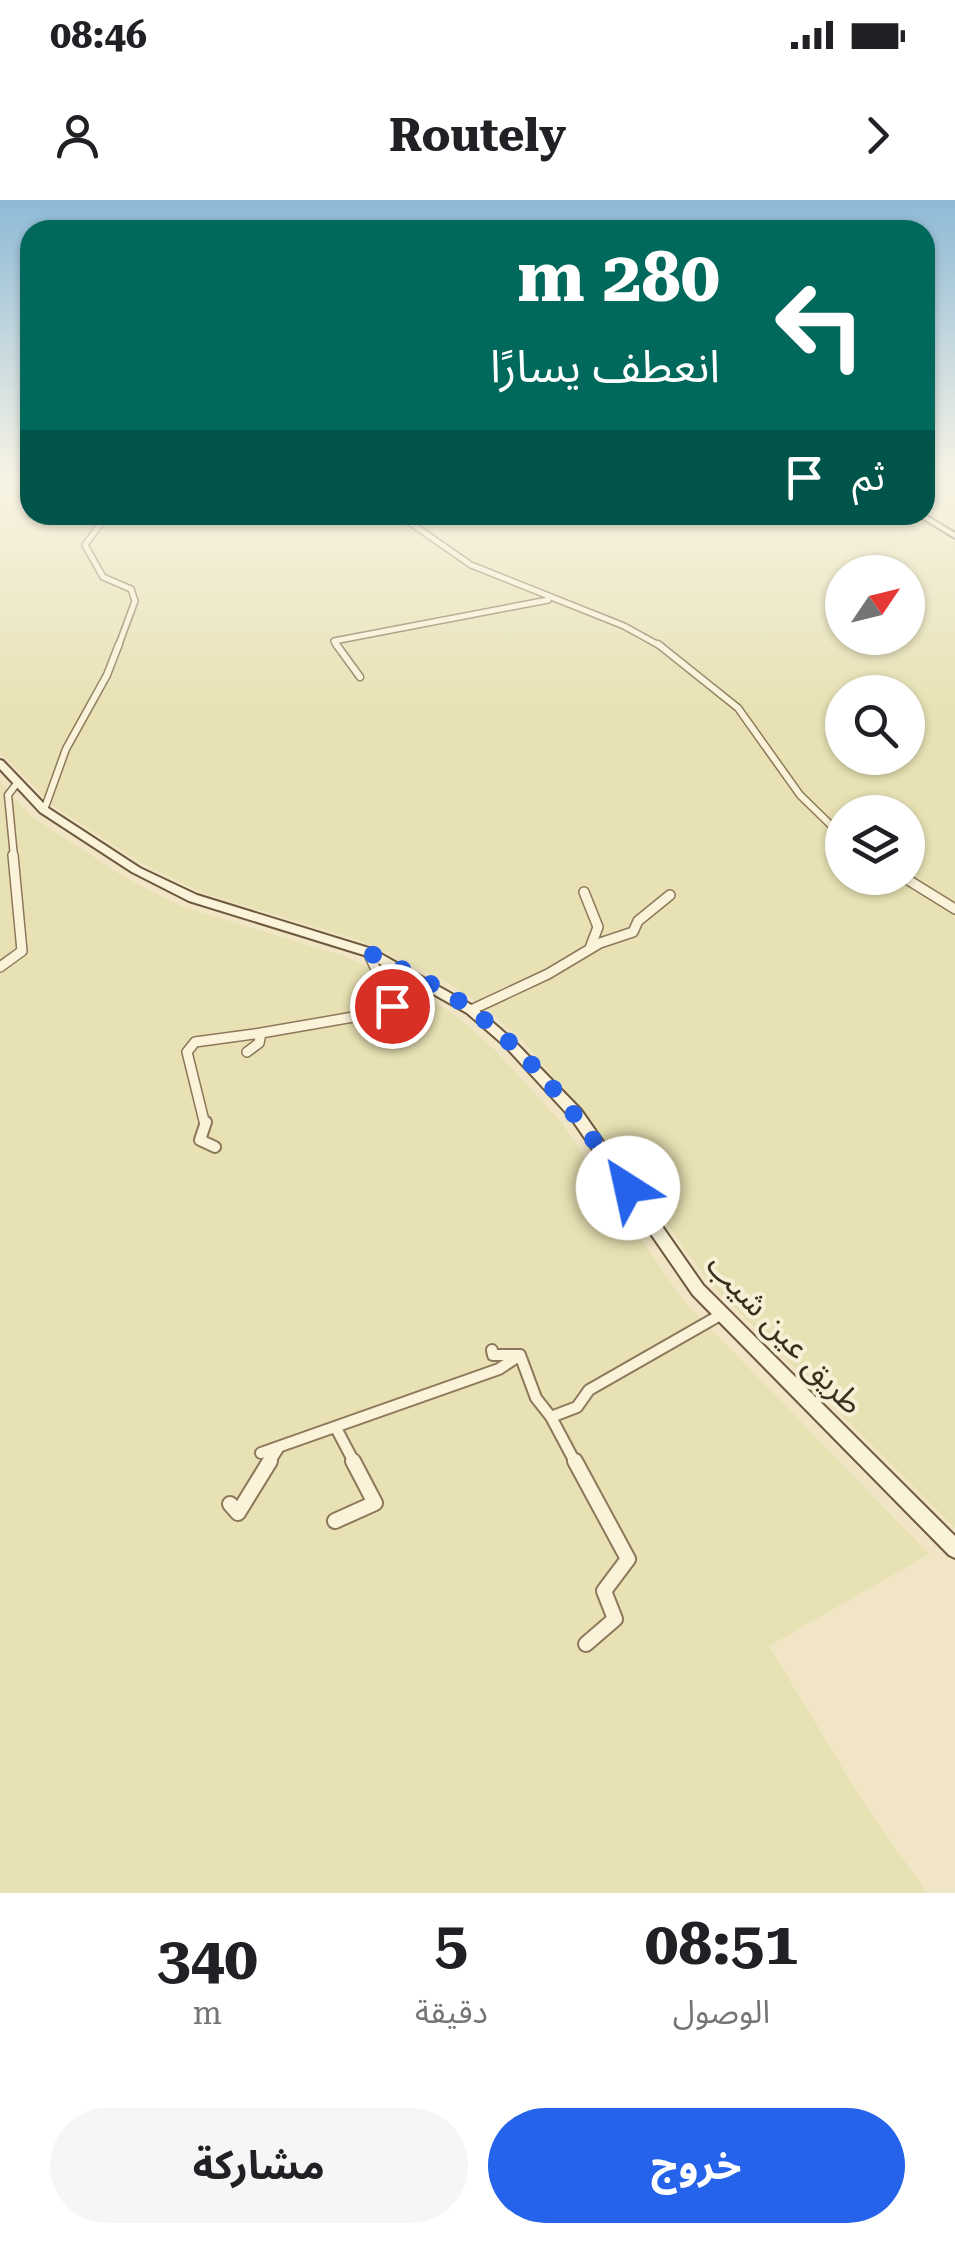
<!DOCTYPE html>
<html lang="ar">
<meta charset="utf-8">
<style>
body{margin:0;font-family:"Roboto Serif","Noto Sans Arabic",serif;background:#f6f6f6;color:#202124;direction:rtl;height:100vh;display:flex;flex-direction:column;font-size:38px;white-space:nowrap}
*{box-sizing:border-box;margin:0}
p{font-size:32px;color:#757577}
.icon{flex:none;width:55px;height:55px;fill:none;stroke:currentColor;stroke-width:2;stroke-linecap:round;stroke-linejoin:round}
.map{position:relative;height:1693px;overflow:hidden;direction:ltr}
.side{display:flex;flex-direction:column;background:#fff;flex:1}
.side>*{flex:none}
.hud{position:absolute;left:20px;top:20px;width:915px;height:305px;border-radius:30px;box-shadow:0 2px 8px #0004;direction:rtl;background:#00695c;color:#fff;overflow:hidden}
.needle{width:65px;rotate:55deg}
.fabs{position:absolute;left:825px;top:355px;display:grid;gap:20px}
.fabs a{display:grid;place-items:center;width:100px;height:100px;border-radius:50%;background:#fff;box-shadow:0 2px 8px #0004;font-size:50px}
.pin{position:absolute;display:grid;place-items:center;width:85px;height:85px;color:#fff;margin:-42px;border:5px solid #fff;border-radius:50%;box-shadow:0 2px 10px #0007}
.me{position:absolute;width:110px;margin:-55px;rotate:325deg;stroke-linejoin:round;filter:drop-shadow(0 0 8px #0008)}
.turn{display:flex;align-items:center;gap:35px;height:210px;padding:0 50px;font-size:45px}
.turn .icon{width:130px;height:130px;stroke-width:2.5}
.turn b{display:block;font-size:70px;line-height:85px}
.then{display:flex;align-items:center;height:95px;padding:0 50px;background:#0003;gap:20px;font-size:38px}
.eta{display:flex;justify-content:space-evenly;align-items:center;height:170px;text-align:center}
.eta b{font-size:60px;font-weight:700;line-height:70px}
.cta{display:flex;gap:20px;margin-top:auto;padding:20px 50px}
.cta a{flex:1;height:115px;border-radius:60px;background:#2563eb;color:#fff;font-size:40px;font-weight:700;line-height:115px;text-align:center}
.cta a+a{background:#f6f6f6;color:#202124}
.status{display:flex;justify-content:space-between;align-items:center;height:70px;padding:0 50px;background:#fff;direction:ltr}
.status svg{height:28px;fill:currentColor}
header{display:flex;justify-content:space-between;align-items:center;height:130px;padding:0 50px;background:#fff;font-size:45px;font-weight:700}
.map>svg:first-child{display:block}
.farmland{fill:#e7e1b3;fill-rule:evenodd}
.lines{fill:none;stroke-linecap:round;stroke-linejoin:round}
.street-far4-casing{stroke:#8d785b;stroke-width:8}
.street-far3-casing{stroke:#8d785b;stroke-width:9}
.street-far2-casing{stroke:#8d785b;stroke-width:12}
.street-far1-casing{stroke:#8d785b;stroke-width:14}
.street-casing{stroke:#8d785b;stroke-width:18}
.secondary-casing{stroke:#6f593e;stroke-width:4}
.street-far4{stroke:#faf3da;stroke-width:5}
.street-far3{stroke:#faf3da;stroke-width:6}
.street-far2{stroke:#faf3da;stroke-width:9}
.street-far1{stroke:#faf3da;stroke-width:10}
.street{stroke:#faf3da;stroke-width:14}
.secondary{fill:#faf3da;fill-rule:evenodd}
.route{stroke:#2563eb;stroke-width:18;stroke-dasharray:0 32.4}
.labels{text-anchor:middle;stroke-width:8;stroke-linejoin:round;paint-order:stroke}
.street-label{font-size:32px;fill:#3d2f1f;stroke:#f7f0d6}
</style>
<div class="status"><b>08:46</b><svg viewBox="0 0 49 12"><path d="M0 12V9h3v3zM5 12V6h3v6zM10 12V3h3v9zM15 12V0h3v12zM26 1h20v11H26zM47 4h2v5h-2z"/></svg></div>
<header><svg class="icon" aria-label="forward" viewBox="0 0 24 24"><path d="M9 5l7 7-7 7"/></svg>Routely<svg class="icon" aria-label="person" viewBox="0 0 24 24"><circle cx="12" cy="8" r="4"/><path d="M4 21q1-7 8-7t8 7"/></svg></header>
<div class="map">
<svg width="955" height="1693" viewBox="0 0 955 1693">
<rect width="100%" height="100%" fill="#f0e6c6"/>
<path class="farmland" d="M 0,279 L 30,279 L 30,315 L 925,315 L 925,279 L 955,279 L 955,1328 L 710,1083 L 583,911 L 519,837 L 480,804 L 445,781 L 361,741 L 200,692 L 143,664 L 53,606 L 0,553 ZM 842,372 L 908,372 L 908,438 L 842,438 ZM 842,492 L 908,492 L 908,558 L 842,558 ZM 842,612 L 908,612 L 908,678 L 842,678 Z
M 0,581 L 31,616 L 124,677 L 183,707 L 347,757 L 427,797 L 459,818 L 496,851 L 561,922 L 682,1099 L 929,1354 L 769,1446 L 863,1602 L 927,1693 L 0,1693 Z"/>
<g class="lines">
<g class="street-far4-casing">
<path id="street-far4" d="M 27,288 L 30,314
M 30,315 L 51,315
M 107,315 L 85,345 L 103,377 L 131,389 L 135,401 L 118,447
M 399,315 L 471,365 L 624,426 L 662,447
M 338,447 L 334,441 L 548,400"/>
</g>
<g class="street-far3-casing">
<path id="street-far3" d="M 336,444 L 360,477
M 658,444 L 738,508 L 800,595 L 842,636
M 44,610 L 66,549 L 107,475 L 119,444
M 14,657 L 8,595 L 18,582"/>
</g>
<g class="street-far2-casing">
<path id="street-far2" d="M 905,678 L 955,709
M 584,692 L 598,727 L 590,748
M 0,767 L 22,751 L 13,655
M 471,810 L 548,774 L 600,743 L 633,732 L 638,721 L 670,695
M 247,852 L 259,843 L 261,833 L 382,812 L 392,805 L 368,752
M 205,925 L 187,852 L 195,842 L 261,833"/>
</g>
<g class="street-far1-casing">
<path id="street-far1" d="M 206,922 L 200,940 L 215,947
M 492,1150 L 493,1155 L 520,1155 L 536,1198 L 551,1217
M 336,1228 L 355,1264
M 261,1253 L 499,1169 L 520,1155
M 268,1264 L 279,1247
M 576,1264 L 551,1217 L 577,1207 L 589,1190 L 722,1114"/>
</g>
<g class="street-casing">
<path id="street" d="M 575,1261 L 628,1359 L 604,1391 L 615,1419 L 586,1444
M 230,1304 L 238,1313 L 270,1261
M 335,1321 L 375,1303 L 353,1261"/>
</g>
<g class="secondary-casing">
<path id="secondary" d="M 917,315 L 925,315 L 955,333 L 955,338 Z
M 0,560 L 3,561 L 48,608 L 140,668 L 197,695 L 372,749 L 475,807 L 513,840 L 581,910 L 703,1085 L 955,1336 L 955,1358 L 949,1355 L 693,1095 L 571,918 L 505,846 L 467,813 L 364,755 L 189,701 L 132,672 L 40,612 L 0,569 Z"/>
</g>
<use href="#street-far4" class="street-far4"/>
<use href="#street-far3" class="street-far3"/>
<use href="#street-far2" class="street-far2"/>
<use href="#street-far1" class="street-far1"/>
<use href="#street" class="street"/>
<use href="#secondary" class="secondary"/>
</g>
<linearGradient id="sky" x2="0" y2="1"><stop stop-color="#8ebad7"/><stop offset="0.54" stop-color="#f8f4e5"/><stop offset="1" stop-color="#f8f4e5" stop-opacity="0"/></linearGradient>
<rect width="955" height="516" fill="url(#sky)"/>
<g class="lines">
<path class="route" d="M 392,806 L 368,752 C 402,770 438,785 469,808 C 534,856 582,923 628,988"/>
</g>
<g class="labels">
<g class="street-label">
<text transform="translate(785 1134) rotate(46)" y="11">طريق عين شيب</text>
</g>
</g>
</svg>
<div class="fabs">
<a><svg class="needle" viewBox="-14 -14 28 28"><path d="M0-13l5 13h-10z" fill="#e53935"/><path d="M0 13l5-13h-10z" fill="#757577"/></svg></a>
<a><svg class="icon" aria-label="search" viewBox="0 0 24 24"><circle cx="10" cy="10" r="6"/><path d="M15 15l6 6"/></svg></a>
<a><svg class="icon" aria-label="layers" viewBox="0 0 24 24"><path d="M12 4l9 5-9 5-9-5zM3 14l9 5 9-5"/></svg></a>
</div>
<div class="pin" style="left:392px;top:806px;background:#d93025"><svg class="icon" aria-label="arrive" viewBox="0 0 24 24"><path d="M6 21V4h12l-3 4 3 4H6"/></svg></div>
<svg class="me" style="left:628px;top:988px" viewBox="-20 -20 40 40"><circle r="19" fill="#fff"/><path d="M0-13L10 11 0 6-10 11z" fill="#2563eb"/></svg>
<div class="hud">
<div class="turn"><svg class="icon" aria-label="left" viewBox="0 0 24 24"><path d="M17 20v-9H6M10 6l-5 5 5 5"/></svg><div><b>280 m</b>انعطف يسارًا</div></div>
<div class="then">ثم<svg class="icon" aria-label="arrive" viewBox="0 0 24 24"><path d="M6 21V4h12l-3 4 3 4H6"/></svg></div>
</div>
</div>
<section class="side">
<div class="eta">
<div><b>08:51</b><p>الوصول</p></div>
<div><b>5</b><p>دقيقة</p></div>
<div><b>340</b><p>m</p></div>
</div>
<div class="cta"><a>خروج</a><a>مشاركة</a></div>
</section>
